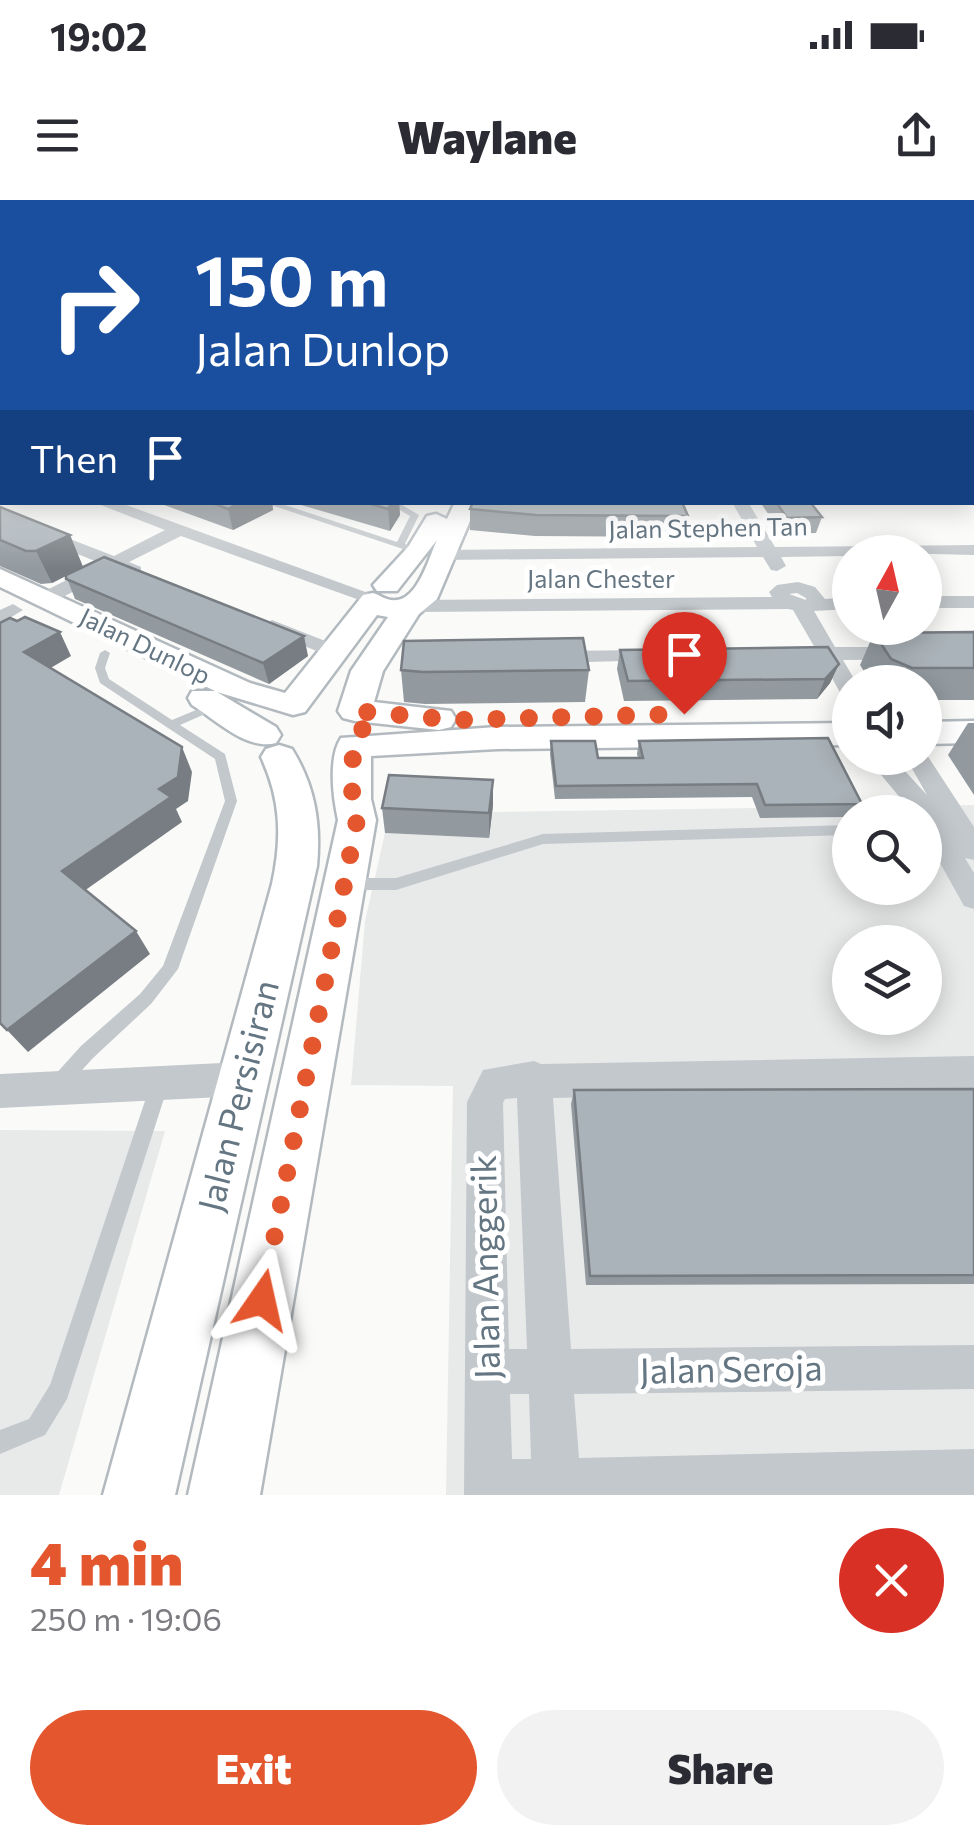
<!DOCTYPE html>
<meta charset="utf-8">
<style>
body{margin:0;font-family:Commissioner,sans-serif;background:#f2f2f3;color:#2b2b33;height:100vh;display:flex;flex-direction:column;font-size:38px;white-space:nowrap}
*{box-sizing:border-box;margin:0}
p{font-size:32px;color:#7c7c81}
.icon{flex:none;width:55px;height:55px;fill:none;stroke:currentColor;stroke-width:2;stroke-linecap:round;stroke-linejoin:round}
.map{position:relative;height:1295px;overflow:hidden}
.details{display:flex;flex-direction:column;background:#fff;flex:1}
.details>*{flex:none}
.banner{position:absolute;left:0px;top:0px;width:975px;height:305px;box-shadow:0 5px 25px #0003;background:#1a4fa0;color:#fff;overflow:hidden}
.needle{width:65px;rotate:8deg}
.tools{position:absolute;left:832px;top:335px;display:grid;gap:20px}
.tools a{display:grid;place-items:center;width:110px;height:110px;border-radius:50%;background:#fff;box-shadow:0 5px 25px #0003;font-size:50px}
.pin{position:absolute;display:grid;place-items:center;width:85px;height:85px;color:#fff;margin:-102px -42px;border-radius:50% 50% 50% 0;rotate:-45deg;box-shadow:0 0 10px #0007}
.pin .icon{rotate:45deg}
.me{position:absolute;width:110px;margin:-55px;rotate:11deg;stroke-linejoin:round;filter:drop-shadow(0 0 8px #0008)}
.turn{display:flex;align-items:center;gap:35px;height:210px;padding:0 30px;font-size:45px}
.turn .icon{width:130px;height:130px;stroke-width:2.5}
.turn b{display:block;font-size:70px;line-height:85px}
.then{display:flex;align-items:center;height:95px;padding:0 30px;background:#0003;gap:20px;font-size:38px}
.round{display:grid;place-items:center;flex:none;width:105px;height:105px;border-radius:52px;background:#f2f2f3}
.overview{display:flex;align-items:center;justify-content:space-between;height:170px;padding:0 30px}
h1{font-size:60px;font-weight:800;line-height:75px;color:#e4572e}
.primary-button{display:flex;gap:20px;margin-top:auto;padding:20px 30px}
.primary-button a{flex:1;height:115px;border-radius:60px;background:#e4572e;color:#fff;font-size:40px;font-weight:800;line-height:115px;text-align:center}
.primary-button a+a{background:#f2f2f3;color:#2b2b33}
.status{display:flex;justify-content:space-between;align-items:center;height:70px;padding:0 50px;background:#fff;direction:ltr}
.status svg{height:28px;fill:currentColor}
header{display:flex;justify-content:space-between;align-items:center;height:130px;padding:0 30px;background:#fff;font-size:45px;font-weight:800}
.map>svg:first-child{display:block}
.built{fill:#e8e9e9;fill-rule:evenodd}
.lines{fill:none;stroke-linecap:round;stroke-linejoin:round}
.secondary-casing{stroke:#b3babf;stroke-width:5}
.lane{fill:#c3c8cc;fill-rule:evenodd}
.street{fill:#c3c8cc;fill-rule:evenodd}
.secondary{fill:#fff;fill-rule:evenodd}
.wall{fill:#929a9f}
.shaded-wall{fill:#777d82}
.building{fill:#aab3b9;stroke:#777d82;stroke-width:2.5}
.route{stroke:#e4572e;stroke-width:18;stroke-dasharray:0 32.4}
.labels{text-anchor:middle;stroke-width:10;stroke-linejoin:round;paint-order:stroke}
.far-street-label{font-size:25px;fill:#657683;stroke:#fff}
.near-street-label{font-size:35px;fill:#657683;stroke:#fff}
</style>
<div class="status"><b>19:02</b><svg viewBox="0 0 49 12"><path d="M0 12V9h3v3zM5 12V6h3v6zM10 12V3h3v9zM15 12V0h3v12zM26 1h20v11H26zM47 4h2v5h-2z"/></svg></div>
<header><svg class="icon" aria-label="menu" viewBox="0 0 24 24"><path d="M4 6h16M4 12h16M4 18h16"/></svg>Waylane<svg class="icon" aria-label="share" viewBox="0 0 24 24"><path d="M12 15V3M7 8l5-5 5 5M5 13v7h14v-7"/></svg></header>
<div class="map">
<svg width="974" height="1295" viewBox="0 0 974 1295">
<rect width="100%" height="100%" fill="#fafaf8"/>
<path class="built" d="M 974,605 L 974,1295 L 446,1295 L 453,886 L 351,885 L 365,721 L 385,633 L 489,638 L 492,612 L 756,608 L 761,618 L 850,617 L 850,688 L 925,688 L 925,612 L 853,612 L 851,608 ZM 850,742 L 925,742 L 925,818 L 850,818 Z
M 0,930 L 165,931 L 59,1295 L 0,1295 Z"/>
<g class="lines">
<g class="secondary-casing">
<path id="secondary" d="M 455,302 L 478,302 L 437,399 L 419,414 L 383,471 L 374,502 L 451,511 L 456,519 L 451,527 L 439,530 L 355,521 L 343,518 L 338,511 L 351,471 L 388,417 L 377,415 L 305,512 L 293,515 L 217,492 L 276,527 L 281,535 L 276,543 C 247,551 216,520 192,505 L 188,498 L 192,491 L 215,491 L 0,387 L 0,369 L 250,483 L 285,493 L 363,395 L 373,393 C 378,394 382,398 387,399 C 416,409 428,359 437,340 L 397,391 L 377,391 L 373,385 L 408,347 L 427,316 L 436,314 L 447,319 Z
M 974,521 L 974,543 L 925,544 L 925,522 Z
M 850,523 L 850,545 L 497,549 L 371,556 L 371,599 L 376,620 L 260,1295 L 188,1295 L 338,620 C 333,597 328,558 341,538 L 497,527 Z
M 279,545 L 292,549 C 315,586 321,623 317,666 L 175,1295 L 103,1295 L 272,684 C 282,638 281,600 261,557 L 266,549 Z"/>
</g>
<path class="lane" d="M 262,302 L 276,302 L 397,342 L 410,316 L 386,302 L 397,302 L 419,315 L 405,344 L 422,351 L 415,353 Z
M 105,450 L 110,453 L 105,468 L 109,479 L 172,520 L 213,503 L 221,503 L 221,507 L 180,525 L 225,554 L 237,601 L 178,769 L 151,804 L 93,858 L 65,889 L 59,891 L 53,889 L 50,883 L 53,877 L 81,846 L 140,794 L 163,766 L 225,601 L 215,559 L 100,483 L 95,468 L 100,453 Z
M 850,625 L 850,635 L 543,644 L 396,690 L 348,690 L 343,688 L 341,684 L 343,680 L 348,678 L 396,678 L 543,634 Z
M 159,878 L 165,880 L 168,886 L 67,1199 L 45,1235 L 0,1254 L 0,1230 L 29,1219 L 50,1185 L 150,886 L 153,880 Z"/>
<path class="street" d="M 2,272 L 2,282 L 0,283 L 0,273 Z
M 972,277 L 974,277 L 974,287 L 972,287 Z
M 93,302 L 118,302 L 382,398 L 372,404 L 365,402 L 181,336 L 129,362 L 141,367 L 141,375 L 115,370 L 53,402 L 39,402 L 39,394 L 100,363 L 0,323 L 0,312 L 114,356 L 165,330 Z
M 732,302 L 748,302 L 775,347 L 974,345 L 974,355 L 850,352 L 850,356 L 781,357 L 786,366 L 777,371 L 771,370 L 763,357 L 442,360 L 433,355 L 442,350 L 757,347 Z
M 798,382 L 815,387 L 825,399 L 850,397 L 850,409 L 814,411 L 835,447 L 974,447 L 974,459 L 843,460 L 856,482 L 850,482 L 850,498 L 842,496 L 822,460 L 789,458 L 785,454 L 789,450 L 815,448 L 793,410 L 788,409 L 415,412 L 405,406 L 415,400 L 772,397 L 769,392 L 777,385 ZM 797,393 L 806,398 L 806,400 L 789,394 Z
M 925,396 L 974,396 L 974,408 L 925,408 Z
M 13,404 L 23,410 L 0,424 L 0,410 Z
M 272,420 L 343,448 L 347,452 L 343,456 L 329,456 L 265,430 L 262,426 Z
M 653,450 L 660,452 L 664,456 L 660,460 L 551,463 L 540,457 L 551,451 Z
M 925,552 L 974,627 L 974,660 L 965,658 L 974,673 L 974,709 L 964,706 L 925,636 L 925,612 L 912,612 L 867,558 L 893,558 L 927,595 L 906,558 L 925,558 Z
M 974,856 L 974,888 L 553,898 L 571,1149 L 974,1145 L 974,1189 L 574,1194 L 579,1258 L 974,1249 L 974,1295 L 464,1295 L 467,902 L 483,870 L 534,861 L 541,864 ZM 517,898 L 527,1149 L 509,1149 L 503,903 L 505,899 ZM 510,1194 L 529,1194 L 531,1259 L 512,1259 Z
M 242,862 L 254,867 L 260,879 L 254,891 L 242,896 L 0,908 L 0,874 Z"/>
<use href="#secondary" class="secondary"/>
</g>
<path class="wall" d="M 972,188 L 974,188 L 974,264 L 972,264 Z
M 156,302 L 272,302 L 273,310 L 233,330 Z
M 291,302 L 399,302 L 400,315 L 390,331 Z
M 760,302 L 810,302 L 822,317 L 816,333 L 782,334 Z
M 0,307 L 70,335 L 83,367 L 308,456 L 269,484 L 75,399 L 66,376 L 52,383 L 41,384 L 0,366 Z
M 470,309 L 688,316 L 684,337 L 535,336 L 470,330 Z
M 974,432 L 974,500 L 925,500 L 925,482 L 871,482 L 860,465 L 874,433 Z
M 620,450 L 839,464 L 830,483 L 817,499 L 624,501 L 617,469 Z
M 401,470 L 589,470 L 585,502 L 425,504 L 404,502 Z
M 968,523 L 974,523 L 974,595 L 948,555 Z
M 551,541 L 598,558 L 638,558 L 637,554 L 639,541 L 862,604 L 857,612 L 850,612 L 850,617 L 760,618 L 752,597 L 555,599 L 550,554 Z
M 493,580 L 493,605 L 489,638 L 385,633 L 382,608 Z
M 974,889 L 974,1084 L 586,1085 L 571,904 L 574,890 Z"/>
<path class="shaded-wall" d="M 0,232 L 2,238 L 2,249 L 0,250 Z
M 240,302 L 272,302 L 273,310 L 233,330 L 228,309 Z
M 392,302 L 399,302 L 400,315 L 390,331 L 388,309 Z
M 70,335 L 83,367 L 52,383 L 36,351 Z
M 60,432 L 71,456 L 37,476 L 24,452 Z
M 304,436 L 308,456 L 269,484 L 263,463 Z
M 839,464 L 830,483 L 817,499 L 825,479 Z
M 182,547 L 192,572 L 188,601 L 176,609 L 182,622 L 77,696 L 62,671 L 159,589 Z
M 493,580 L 493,605 L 489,638 L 489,613 Z
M 136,731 L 150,754 L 28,852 L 7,830 Z"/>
<path class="building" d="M 0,188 L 2,188 L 2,230 L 0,229 Z
M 972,188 L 974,188 L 974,240 L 972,240 Z
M 210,302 L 240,302 L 228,309 Z
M 364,302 L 392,302 L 388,309 Z
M 473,302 L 682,302 L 688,316 L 536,315 L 470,309 Z
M 776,302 L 810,302 L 822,317 L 787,318 Z
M 0,307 L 70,335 L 36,351 L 26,351 L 0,340 Z
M 104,357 L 304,436 L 263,463 L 66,379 L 66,375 Z
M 25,417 L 60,432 L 24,452 L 182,547 L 178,577 L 159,589 L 171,597 L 62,671 L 136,731 L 7,830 L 0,823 L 0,423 L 10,418 L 17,421 Z
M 974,432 L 974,468 L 912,468 L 891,459 L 874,433 Z
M 583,438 L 589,470 L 423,472 L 401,470 L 404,441 Z
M 828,447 L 839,464 L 825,479 L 628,481 L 620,450 Z
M 828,538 L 862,604 L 765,605 L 757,584 L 556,586 L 551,541 L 595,541 L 598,558 L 643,558 L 639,541 Z
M 389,575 L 493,580 L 489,613 L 382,608 Z
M 974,889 L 974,1075 L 590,1076 L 574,890 Z"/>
<linearGradient id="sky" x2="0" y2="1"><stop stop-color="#96bcdc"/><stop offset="0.51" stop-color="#fdfdfc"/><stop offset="1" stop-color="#fdfdfc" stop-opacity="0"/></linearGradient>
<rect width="974" height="369" fill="url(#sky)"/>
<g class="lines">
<path class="route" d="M 262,1100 L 357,620 L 352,599 L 353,546 L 363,528 L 355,511 L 456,520 L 684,514"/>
</g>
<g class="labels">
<g class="far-street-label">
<text transform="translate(708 328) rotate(-1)" y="9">Jalan Stephen Tan</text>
<text x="601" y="388">Jalan Chester</text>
<text transform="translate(145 446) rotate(26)" y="9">Jalan Dunlop</text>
</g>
<g class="near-street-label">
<text transform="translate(239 896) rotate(-76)" y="12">Jalan Persisiran</text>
<text transform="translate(486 1067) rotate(-91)" y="12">Jalan Anggerik</text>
<text transform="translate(731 1170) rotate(-1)" y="12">Jalan Seroja</text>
</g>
</g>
</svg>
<div class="tools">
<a><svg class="needle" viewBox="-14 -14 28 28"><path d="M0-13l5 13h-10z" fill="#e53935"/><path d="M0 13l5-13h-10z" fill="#7c7c81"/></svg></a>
<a><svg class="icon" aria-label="sound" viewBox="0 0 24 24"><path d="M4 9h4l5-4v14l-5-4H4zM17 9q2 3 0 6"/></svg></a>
<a><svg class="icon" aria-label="search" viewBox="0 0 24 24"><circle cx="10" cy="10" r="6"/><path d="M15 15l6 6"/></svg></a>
<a><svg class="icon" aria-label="layers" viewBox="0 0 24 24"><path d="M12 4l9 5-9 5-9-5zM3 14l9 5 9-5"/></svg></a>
</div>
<div class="pin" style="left:684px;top:514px;background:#d93025"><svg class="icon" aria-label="arrive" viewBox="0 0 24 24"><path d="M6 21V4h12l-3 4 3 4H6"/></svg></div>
<svg class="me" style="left:262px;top:1100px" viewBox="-20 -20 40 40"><path d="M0-17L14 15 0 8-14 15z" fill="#e4572e" stroke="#fff" stroke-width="4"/></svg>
<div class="banner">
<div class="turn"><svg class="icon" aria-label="right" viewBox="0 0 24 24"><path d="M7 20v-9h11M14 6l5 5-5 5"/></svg><div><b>150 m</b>Jalan Dunlop</div></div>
<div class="then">Then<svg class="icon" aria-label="arrive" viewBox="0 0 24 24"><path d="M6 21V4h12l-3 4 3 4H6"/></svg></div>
</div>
</div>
<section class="details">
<div class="overview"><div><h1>4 min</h1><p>250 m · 19:06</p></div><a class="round" style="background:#d93025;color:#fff"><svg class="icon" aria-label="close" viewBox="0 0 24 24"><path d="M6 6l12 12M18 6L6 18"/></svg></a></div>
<div class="primary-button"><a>Exit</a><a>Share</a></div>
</section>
